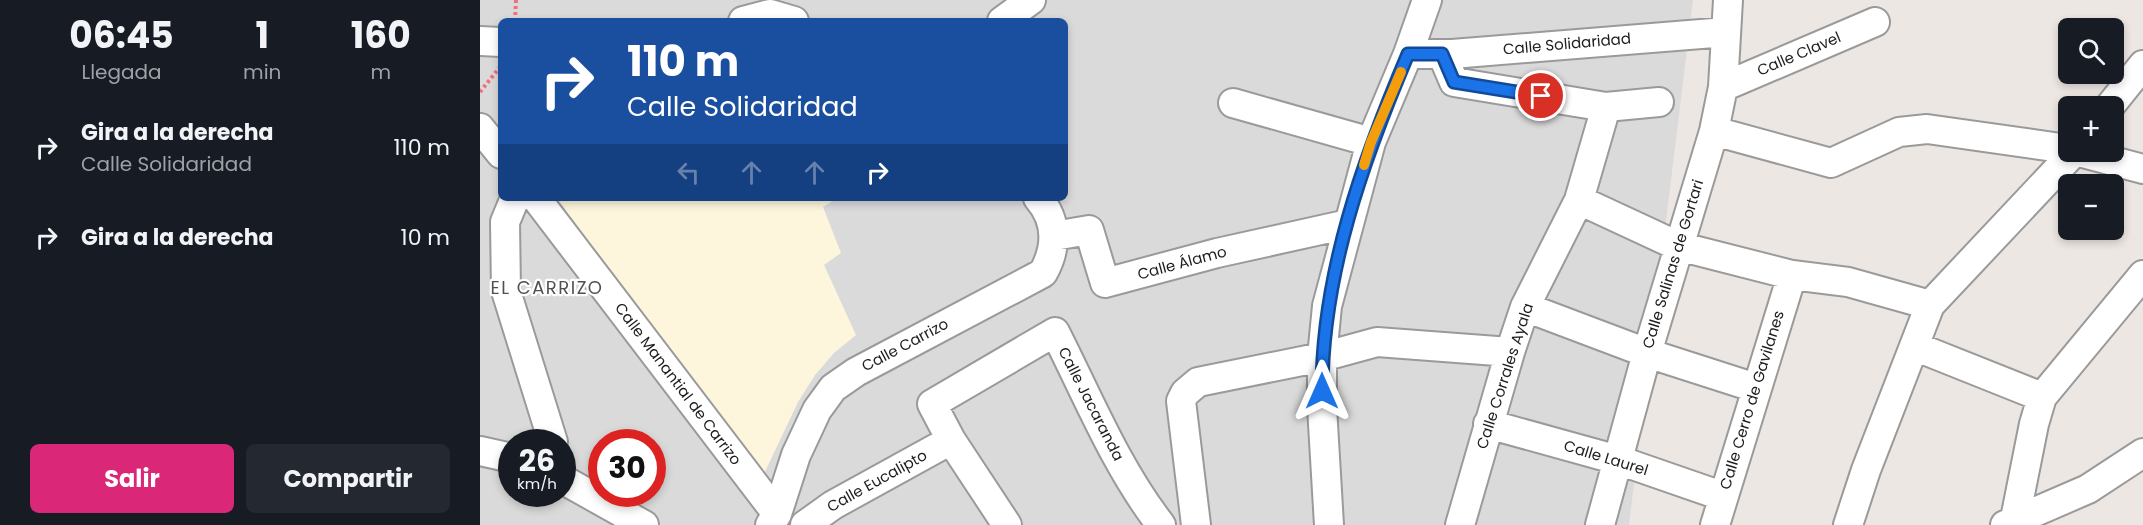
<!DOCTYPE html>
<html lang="es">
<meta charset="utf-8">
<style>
body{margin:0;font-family:Poppins,sans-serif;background:#242831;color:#f1f3f6;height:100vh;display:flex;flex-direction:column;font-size:22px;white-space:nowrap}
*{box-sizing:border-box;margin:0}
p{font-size:20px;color:#9ea1a6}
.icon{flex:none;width:33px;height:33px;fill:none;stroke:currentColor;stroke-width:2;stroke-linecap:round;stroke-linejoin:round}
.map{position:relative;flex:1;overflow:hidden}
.side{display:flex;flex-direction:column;background:#171b24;width:480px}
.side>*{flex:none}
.guide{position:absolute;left:18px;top:18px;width:570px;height:183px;border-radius:9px;box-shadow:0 3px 9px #0003;background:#1a4fa0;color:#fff;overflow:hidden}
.fabs{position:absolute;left:1578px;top:18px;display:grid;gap:12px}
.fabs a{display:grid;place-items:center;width:66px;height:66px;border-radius:9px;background:#171b24;box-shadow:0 3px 9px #0003;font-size:30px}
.speed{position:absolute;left:18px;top:429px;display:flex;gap:12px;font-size:30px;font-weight:700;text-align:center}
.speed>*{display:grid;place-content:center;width:78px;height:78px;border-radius:50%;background:#171b24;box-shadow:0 3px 9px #0003;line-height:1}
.speed small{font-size:15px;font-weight:400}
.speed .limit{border:9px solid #d22;background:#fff;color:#111}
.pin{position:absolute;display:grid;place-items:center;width:51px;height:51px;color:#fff;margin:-26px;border:3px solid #fff;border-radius:50%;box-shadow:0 2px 6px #0007}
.me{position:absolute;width:66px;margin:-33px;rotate:0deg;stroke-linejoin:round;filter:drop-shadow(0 0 4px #0008)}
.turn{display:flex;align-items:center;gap:21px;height:126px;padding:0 30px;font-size:27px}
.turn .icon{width:78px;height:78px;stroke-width:2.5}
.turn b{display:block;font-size:42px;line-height:51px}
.lanes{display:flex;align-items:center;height:57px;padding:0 30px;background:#0003;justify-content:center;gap:30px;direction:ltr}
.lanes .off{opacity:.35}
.eta{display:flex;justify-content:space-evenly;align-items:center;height:102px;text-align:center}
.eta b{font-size:36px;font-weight:700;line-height:42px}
.button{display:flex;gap:12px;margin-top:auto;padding:12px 30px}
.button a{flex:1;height:69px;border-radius:9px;background:#db2777;color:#fff;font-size:24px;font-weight:700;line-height:69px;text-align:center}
.button a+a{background:#242831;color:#f1f3f6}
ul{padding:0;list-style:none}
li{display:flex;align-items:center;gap:18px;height:90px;padding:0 30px}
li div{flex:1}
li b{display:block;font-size:22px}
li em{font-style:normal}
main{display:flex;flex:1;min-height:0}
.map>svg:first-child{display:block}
.residential{fill:#dbdada;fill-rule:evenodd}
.education{fill:#fdf6dc}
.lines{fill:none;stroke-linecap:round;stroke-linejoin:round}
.minor-casing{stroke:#9a9a9a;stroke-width:32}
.path{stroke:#f17080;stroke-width:4;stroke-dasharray:3 3;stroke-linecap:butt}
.minor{stroke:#fff;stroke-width:28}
.route-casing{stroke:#114b97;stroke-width:15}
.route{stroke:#1a73e8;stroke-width:10}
.slow{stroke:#f59e0b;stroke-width:10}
.labels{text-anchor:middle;stroke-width:4.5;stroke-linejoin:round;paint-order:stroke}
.street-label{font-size:15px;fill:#1d1d1d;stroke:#fff}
.quarter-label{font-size:18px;letter-spacing:1.5px;fill:#505050;stroke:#fff}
</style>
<main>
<section class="side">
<div class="eta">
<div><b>06:45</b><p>Llegada</p></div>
<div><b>1</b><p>min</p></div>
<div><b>160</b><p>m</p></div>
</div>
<ul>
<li><svg class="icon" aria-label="right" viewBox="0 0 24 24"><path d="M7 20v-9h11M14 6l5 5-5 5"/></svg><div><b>Gira a la derecha</b><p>Calle Solidaridad</p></div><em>110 m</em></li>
<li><svg class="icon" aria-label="right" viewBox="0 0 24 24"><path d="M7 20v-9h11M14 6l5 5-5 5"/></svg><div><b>Gira a la derecha</b></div><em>10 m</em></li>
</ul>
<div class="button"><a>Salir</a><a>Compartir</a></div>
</section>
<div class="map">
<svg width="1663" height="525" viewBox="0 0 1663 525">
<rect width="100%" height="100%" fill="#ede7e3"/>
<path class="residential" d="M 0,0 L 1213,0 L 1149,525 L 0,525 ZM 21,21 L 585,21 L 585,198 L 21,198 ZM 32,442 L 82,442 L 82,494 L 32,494 ZM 122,442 L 172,442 L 172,494 L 122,494 Z"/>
<path class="education" d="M 77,198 L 357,198 L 343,207 L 361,253 L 344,265 L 376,335 L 354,353 L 335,375 L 318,402 L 282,478 Z"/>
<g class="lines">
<g class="minor-casing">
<path id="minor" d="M 263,21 L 290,14 L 314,21
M 522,21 L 551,0
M 0,41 L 21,42
M 928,54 L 972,54 L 1246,32
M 962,54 L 974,82 L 1126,107 L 1179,102
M 1243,87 L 1395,22
M 753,103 L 891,142
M 1630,106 L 1663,65
M 0,128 L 21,154
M 1234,131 L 1351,163 L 1419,132 L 1447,129 L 1588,149
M 1599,152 L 1663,169
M 35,198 L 25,222 L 26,291 L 73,442
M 56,198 L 297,514
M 1099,200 L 1198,246 L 1312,275 L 1368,282 L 1450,305
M 574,236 L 609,230 L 625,283 L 737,253 L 868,224
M 1045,307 L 1167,353 L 1276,388
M 1434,346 L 1562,397
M 1008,424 L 1138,460 L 1242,496
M 0,451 L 32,458
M 82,479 L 164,525
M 1535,519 L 1554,424 L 1562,397 L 1663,275
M 290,525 L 297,514 L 316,455 L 337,410 L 353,388 L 376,372 L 563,273 C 577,248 578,221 558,198
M 325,525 L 353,505 L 471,440
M 527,525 L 471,440 L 452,404 L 575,332 C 608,397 636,467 681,525
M 716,525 L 701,401 L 705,393 L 718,382 L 842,357 L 897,342 L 1030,352
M 849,525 L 842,407 L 842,357 L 847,306 L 891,142 L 928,54 L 947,0
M 980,525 L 1030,352 L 1045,307 L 1099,200 L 1126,107
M 1120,525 L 1167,353 L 1234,131 L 1243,87 L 1248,0
M 1235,525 L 1312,275
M 1368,525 L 1386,470 L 1450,305 L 1594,152
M 1525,525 L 1608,489 L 1663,453"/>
</g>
<path class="path" d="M 35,21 L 36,0
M 0,92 L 20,67"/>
<use href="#minor" class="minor"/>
</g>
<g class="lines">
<g class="route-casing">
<path id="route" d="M 842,391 C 842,274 883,160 928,54 L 962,54 L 974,82 L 1061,96"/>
</g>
<use href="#route" class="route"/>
<path class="slow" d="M 884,165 L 891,142 L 921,72"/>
</g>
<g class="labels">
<g class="street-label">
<text transform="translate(1087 44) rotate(-5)" y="5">Calle Solidaridad</text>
<text transform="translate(1319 54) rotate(-23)" y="5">Calle Clavel</text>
<text transform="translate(702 263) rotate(-15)" y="5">Calle Álamo</text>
<text transform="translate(1193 264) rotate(-73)" y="5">Calle Salinas de Gortari</text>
<text transform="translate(425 345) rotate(-28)" y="5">Calle Carrizo</text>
<text transform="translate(1025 376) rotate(-72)" y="5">Calle Corrales Ayala</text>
<text transform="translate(198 384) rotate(53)" y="5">Calle Manantial de Carrizo</text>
<text transform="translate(1272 400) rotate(-73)" y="5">Calle Cerro de Gavilanes</text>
<text transform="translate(611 404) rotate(63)" y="5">Calle Jacaranda</text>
<text transform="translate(1126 458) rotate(17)" y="5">Calle Laurel</text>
<text transform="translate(397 481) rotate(-29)" y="5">Calle Eucalipto</text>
</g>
<g class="quarter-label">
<text x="67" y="294">EL CARRIZO</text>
</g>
</g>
</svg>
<div class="fabs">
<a><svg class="icon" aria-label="search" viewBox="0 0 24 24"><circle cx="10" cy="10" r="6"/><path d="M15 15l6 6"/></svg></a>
<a>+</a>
<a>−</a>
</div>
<div class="speed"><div>26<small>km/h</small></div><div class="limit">30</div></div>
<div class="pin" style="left:1061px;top:96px;background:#d93025"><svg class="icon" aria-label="arrive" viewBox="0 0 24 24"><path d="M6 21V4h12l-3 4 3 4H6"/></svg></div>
<svg class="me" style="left:842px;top:391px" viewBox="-20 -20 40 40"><path d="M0-17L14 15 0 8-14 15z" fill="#1a73e8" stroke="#fff" stroke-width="4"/></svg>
<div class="guide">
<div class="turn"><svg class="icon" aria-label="right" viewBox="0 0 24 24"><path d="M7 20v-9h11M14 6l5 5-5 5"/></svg><div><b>110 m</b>Calle Solidaridad</div></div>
<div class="lanes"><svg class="icon off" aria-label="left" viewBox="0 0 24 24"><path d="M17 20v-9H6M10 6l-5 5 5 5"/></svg><svg class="icon off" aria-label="ahead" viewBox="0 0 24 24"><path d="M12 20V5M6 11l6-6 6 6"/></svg><svg class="icon off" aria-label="ahead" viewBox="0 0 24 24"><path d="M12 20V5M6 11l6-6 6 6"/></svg><svg class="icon" aria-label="right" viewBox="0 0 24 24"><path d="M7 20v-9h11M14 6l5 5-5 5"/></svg></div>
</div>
</div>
</main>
